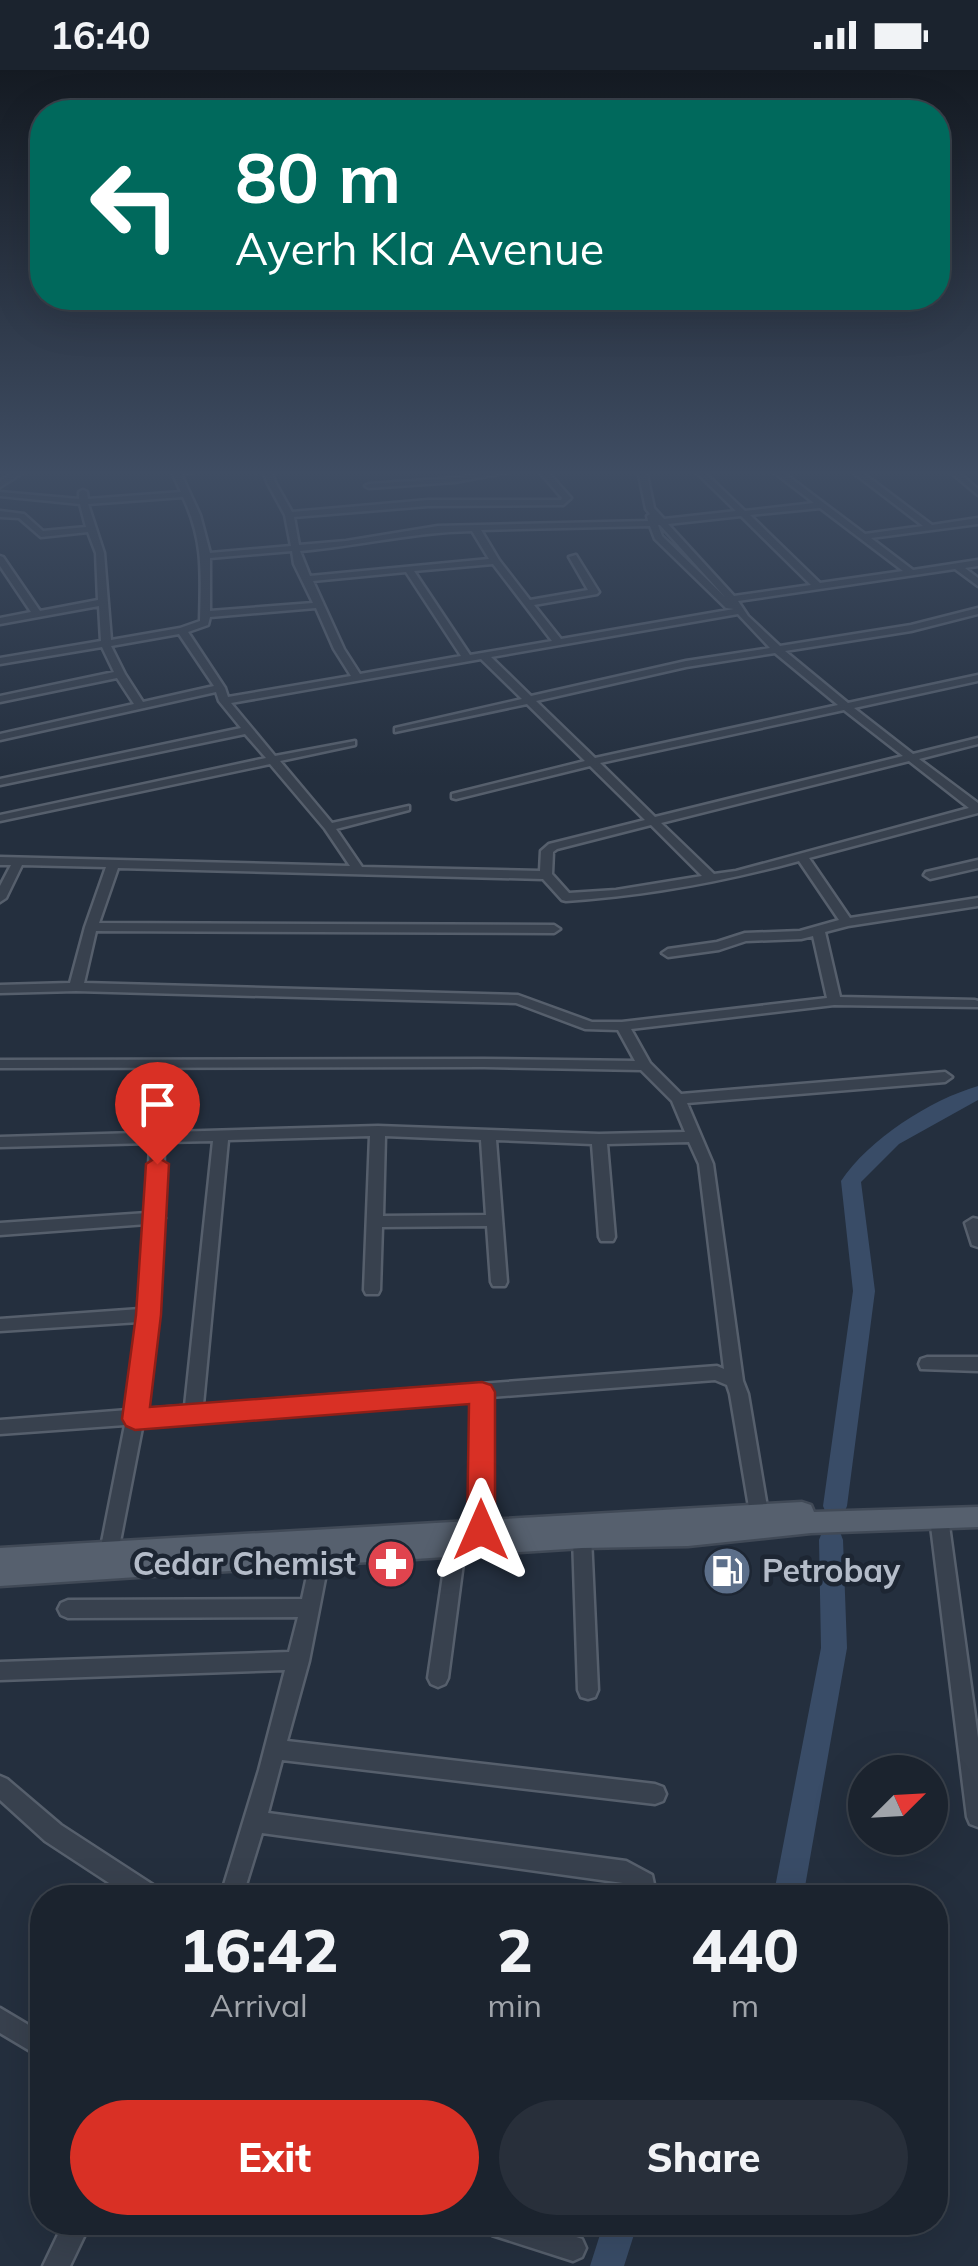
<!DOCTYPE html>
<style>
body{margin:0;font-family:Mulish,sans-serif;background:#282f3a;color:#f1f3f6;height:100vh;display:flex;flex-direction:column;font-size:38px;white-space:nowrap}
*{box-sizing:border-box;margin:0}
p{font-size:32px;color:#a0a4aa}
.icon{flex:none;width:55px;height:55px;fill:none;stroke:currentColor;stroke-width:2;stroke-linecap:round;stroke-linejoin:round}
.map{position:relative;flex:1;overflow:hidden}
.details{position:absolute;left:30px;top:1815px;width:918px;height:350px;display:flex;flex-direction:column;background:#1b232e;border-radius:40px;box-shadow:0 10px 40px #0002,0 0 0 2px #39404a}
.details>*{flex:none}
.hud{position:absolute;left:30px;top:30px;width:920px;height:210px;border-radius:40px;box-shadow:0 10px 40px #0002,0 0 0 2px #39404a;background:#00695c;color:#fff;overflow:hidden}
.needle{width:65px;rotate:66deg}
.controls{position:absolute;left:848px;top:1685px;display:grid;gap:20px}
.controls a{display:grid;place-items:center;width:100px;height:100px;border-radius:50%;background:#1b232e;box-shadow:0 10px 40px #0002,0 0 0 2px #39404a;font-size:50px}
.pin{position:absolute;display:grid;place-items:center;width:85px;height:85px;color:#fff;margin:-102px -42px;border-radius:50% 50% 50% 0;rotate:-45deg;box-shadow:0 0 10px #0007}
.pin .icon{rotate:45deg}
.me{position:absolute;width:110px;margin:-55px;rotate:0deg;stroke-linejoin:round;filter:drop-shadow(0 0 8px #0008)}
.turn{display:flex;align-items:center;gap:35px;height:210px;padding:0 40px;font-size:45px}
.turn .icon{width:130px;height:130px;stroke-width:2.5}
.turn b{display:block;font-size:70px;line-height:85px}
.eta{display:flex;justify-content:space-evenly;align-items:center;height:170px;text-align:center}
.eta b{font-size:60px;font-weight:800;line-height:70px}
.button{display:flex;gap:20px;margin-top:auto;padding:20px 40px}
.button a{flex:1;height:115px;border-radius:60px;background:#d93025;color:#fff;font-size:40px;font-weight:800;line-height:115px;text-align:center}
.button a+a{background:#282f3a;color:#f1f3f6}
.status{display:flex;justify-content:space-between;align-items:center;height:70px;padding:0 50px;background:#1b232e;direction:ltr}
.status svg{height:28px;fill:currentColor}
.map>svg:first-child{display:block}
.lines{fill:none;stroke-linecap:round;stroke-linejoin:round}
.river{fill:#394c67;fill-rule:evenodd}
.minor-casing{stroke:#565f6c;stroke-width:5}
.major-casing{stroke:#414a57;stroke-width:5}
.minor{fill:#38414e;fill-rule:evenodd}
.major{fill:#56606e;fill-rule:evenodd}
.route{fill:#d93025;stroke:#8d1f18;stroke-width:2.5}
.labels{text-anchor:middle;stroke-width:9;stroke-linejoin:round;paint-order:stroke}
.near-poi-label{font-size:32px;font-weight:bold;fill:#b4bcc9;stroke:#1d2633;text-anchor:end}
</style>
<div class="status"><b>16:40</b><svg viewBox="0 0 49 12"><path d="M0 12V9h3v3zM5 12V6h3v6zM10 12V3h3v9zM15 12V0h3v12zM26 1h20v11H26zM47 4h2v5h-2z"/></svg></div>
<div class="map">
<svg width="978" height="2196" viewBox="0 0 978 2196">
<rect width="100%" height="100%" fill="#242f3e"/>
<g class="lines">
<path class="river" d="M 978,1016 L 978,1030 L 899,1074 L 861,1112 L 875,1221 L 847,1436 L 844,1443 L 835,1446 L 826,1443 L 823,1436 L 853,1221 L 841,1111 C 869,1069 930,1030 978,1016 Z
M 831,1459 L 840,1462 L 843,1470 L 847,1578 L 803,1828 L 773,1828 L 821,1578 L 819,1470 L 822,1462 Z
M 604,2152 L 638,2152 L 624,2196 L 590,2196 Z"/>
<g class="minor-casing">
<path id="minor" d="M 18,400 L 27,400 L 0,417 L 0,411 Z
M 171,400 L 205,400 L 181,404 L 200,445 L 210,483 L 291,476 L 285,445 L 267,412 L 263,400 L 271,400 L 275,412 L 292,442 L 428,430 L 561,430 L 562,428 L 538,400 L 546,400 L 571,428 L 563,435 L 428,436 L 294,447 L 299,475 L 346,471 L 438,456 L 648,451 L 647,446 L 650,444 L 646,439 L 638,400 L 646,400 L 654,438 L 664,449 L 736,441 L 694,400 L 702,400 L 745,441 L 814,433 L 771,400 L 780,400 L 865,464 L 923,456 L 850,400 L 859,400 L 932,455 L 978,448 L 978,454 L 871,468 L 913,500 L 978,490 L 978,496 L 965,498 L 978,508 L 978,516 L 955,499 L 738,531 L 748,546 L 780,576 L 911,555 L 978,538 L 978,544 L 911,561 L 785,581 L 848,633 L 978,605 L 978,611 L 854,638 L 913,684 L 978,668 L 978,674 L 919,689 L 978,733 L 978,743 L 809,788 L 850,848 L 978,828 L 978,836 L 848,856 L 825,862 L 840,927 L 975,930 L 978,931 L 978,937 L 834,935 L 631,959 L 650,993 L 681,1024 L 945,1002 L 952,1007 L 945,1012 L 687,1033 L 713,1094 L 743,1311 L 748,1324 L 768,1443 L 766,1448 L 759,1451 L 752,1448 L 750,1443 L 730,1324 L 727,1315 L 715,1310 L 491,1327 L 490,1460 L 488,1466 L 481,1468 L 474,1466 L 472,1460 L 473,1328 L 143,1353 L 118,1482 L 116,1488 L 109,1490 L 102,1488 L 100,1482 L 125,1355 L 0,1364 L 0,1350 L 128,1340 L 139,1252 L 0,1261 L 0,1249 L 140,1239 L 147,1154 L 0,1165 L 0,1153 L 147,1143 L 150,1073 L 0,1077 L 0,1067 L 378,1056 L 599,1064 L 685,1062 L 672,1031 L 641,1000 L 484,997 L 0,998 L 0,990 L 484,989 L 635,991 L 618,960 L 585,959 L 516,933 L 76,921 L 0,923 L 0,915 L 70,913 L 85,857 L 106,797 L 22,795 L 6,828 L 0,832 L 0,816 L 11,795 L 0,795 L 0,787 L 350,796 L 325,759 L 270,694 L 0,751 L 0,745 L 266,688 L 245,664 L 0,715 L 0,709 L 241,658 L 219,631 L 216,622 L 0,670 L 0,664 L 134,634 L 117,608 L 0,632 L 0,626 L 114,602 L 102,577 L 0,594 L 0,588 L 101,571 L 99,536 L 0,554 L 0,548 L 31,542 L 0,496 L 0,486 L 3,487 L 40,541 L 98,530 L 96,483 L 88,462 L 41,467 L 19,448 L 0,447 L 0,441 L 24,444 L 43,461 L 86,457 L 80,434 L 0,426 L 0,422 L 79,429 L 79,422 L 83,420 L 87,422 L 88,429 L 181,422 ZM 183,427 C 204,471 201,504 200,551 L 180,558 L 111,570 L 104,483 L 88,434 ZM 820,438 L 903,501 L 820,513 L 750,445 ZM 741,446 L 811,515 L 734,526 L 668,454 ZM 658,455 L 660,455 L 725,527 L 662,466 ZM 650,456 L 655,469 L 726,538 L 734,539 L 561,569 L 534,535 L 597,524 L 599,522 L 576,485 L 569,487 L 588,520 L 530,530 L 499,490 L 481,460 ZM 472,461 L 489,489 L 310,506 L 300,481 C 358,476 414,462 472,461 ZM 292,481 L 294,494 L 313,533 L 210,541 L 210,488 ZM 493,494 L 552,571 L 470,585 L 414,501 ZM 406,502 L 461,586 L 360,604 L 344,579 L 313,511 ZM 316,538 L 334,579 L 351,606 L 228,627 L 225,618 L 188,562 L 208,555 L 210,547 ZM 738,544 L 770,578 L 686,591 L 531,626 L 491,587 ZM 179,564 L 214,616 L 143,632 L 125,604 L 111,576 ZM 775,583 L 838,635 L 595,688 L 536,631 L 686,597 ZM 481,589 L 522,629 L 395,658 L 395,662 L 527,634 L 585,691 L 452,724 L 452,728 L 456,729 L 590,696 L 645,750 L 549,774 L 541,781 L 540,801 L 362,797 L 336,759 L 409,740 L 409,736 L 332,753 L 280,691 L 355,675 L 355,671 L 275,686 L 231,633 ZM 844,640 L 903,686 L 655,747 L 600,693 ZM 909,691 L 969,738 L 736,801 L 714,804 L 661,753 ZM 651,755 L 702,806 L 616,820 L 569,823 L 552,804 L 553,782 L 557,779 ZM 799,791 L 839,850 L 800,861 L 745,863 L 717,872 L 668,879 L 662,883 L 668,887 L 719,880 L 746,871 L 801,869 L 813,866 L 827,928 L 622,952 L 592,952 L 518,925 L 84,913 L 96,861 L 554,863 L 560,859 L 554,855 L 99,853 L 118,798 L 543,809 L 562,830 L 566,831 C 645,826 722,812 799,791 ZM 370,1066 L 364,1220 L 366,1224 L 378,1224 L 380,1220 L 382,1157 L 487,1156 L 491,1212 L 493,1216 L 505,1216 L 507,1212 L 496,1070 L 592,1074 L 599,1167 L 601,1171 L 613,1171 L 615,1167 L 607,1074 L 689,1072 L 699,1094 L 724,1299 L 717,1296 L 203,1335 L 228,1070 ZM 385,1066 L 481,1070 L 486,1145 L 383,1146 ZM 213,1071 L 185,1336 L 145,1339 L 157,1245 L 162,1152 L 165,1148 L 163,1144 L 164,1072 Z
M 502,400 L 519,400 L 455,412 L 369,418 L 365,416 L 369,414 L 455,408 Z
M 948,400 L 956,400 L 978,419 L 978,425 Z
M 978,790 L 978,798 L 930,809 L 924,805 L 926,802 Z
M 973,1148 L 978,1149 L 978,1177 L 972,1175 L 965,1153 Z
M 927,1287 L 978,1287 L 978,1301 L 921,1299 L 919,1294 L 921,1289 Z
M 939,1440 L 946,1443 L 948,1448 L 978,1668 L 978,1757 L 970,1754 L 967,1747 L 930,1448 L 932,1443 Z
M 582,1459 L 589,1461 L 591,1467 L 598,1620 L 595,1627 L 588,1629 L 581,1627 L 578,1620 L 573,1467 L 575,1461 Z
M 456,1470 L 463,1472 L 465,1478 L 448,1608 L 445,1614 L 438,1617 L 431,1614 L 428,1608 L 447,1478 L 449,1472 Z
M 321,1475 L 328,1477 L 330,1483 L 309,1591 L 287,1671 L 655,1714 L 663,1717 L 666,1724 L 663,1731 L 655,1734 L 282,1690 L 268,1743 L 626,1791 L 652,1805 L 657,1828 L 635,1828 L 634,1819 L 623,1813 L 262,1763 L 242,1828 L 220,1828 L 259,1700 L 285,1600 L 0,1610 L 0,1592 L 289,1582 L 298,1547 L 68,1548 L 61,1545 L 58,1539 L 61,1533 L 68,1530 L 302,1529 L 312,1483 L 314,1477 Z
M 0,1706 L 7,1709 L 61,1755 L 161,1820 L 164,1828 L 132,1828 L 45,1771 L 0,1730 Z
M 0,1938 L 42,1963 L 42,1988 L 0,1963 Z
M 64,2152 L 91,2152 L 70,2196 L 43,2196 Z
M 479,2152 L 534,2152 L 582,2169 L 586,2178 L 582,2187 L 573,2191 L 492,2165 L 483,2161 Z"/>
</g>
<g class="major-casing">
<path id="major" d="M 802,1432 L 811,1435 L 814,1442 L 978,1437 L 978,1457 L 811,1463 L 688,1476 L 582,1478 L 0,1516 L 0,1478 Z"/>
</g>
<use href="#minor" class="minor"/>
<use href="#major" class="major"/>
</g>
<linearGradient id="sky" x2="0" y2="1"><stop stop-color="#141a22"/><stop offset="0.57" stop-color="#3f4d63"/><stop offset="1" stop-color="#3f4d63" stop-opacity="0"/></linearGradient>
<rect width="978" height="707" fill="url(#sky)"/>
<path class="route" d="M 157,1087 L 169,1094 L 161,1245 L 150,1337 L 482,1312 L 491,1315 L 495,1322 L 495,1460 L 491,1469 L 481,1472 L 471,1469 L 467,1460 L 469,1334 L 135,1360 L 126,1356 L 122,1349 L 136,1245 L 146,1094 Z"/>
<defs>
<g id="pharmacy-disc" transform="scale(2.5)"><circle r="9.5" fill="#e0444e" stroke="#1d2633"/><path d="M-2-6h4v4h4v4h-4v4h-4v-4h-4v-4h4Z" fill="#fff"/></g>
<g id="fuel-disc" transform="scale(2.5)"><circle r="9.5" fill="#5c6f8a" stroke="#1d2633"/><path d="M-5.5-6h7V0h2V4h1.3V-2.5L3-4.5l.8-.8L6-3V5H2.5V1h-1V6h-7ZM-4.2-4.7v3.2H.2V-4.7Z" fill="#fff"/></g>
</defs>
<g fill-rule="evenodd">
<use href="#pharmacy-disc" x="391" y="1494"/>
<use href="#fuel-disc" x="727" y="1501"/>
</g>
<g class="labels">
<g class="near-poi-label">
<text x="356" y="1505">Cedar Chemist</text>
<text x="762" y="1512" text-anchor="start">Petrobay</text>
</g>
</g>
</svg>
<div class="controls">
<a><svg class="needle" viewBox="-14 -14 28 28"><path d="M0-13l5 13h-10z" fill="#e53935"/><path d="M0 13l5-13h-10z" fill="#a0a4aa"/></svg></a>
</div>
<div class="pin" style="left:157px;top:1094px;background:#d93025"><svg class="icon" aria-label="arrive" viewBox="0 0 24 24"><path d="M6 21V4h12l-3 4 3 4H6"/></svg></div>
<svg class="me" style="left:481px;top:1460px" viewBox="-20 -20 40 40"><path d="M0-17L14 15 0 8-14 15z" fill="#d93025" stroke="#fff" stroke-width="4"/></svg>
<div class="hud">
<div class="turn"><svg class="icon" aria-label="left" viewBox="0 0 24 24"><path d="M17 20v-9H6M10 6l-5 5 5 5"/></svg><div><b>80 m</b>Ayerh Kla Avenue</div></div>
</div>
<section class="details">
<div class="eta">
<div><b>16:42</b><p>Arrival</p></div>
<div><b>2</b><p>min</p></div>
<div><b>440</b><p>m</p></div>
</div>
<div class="button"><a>Exit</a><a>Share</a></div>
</section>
</div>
